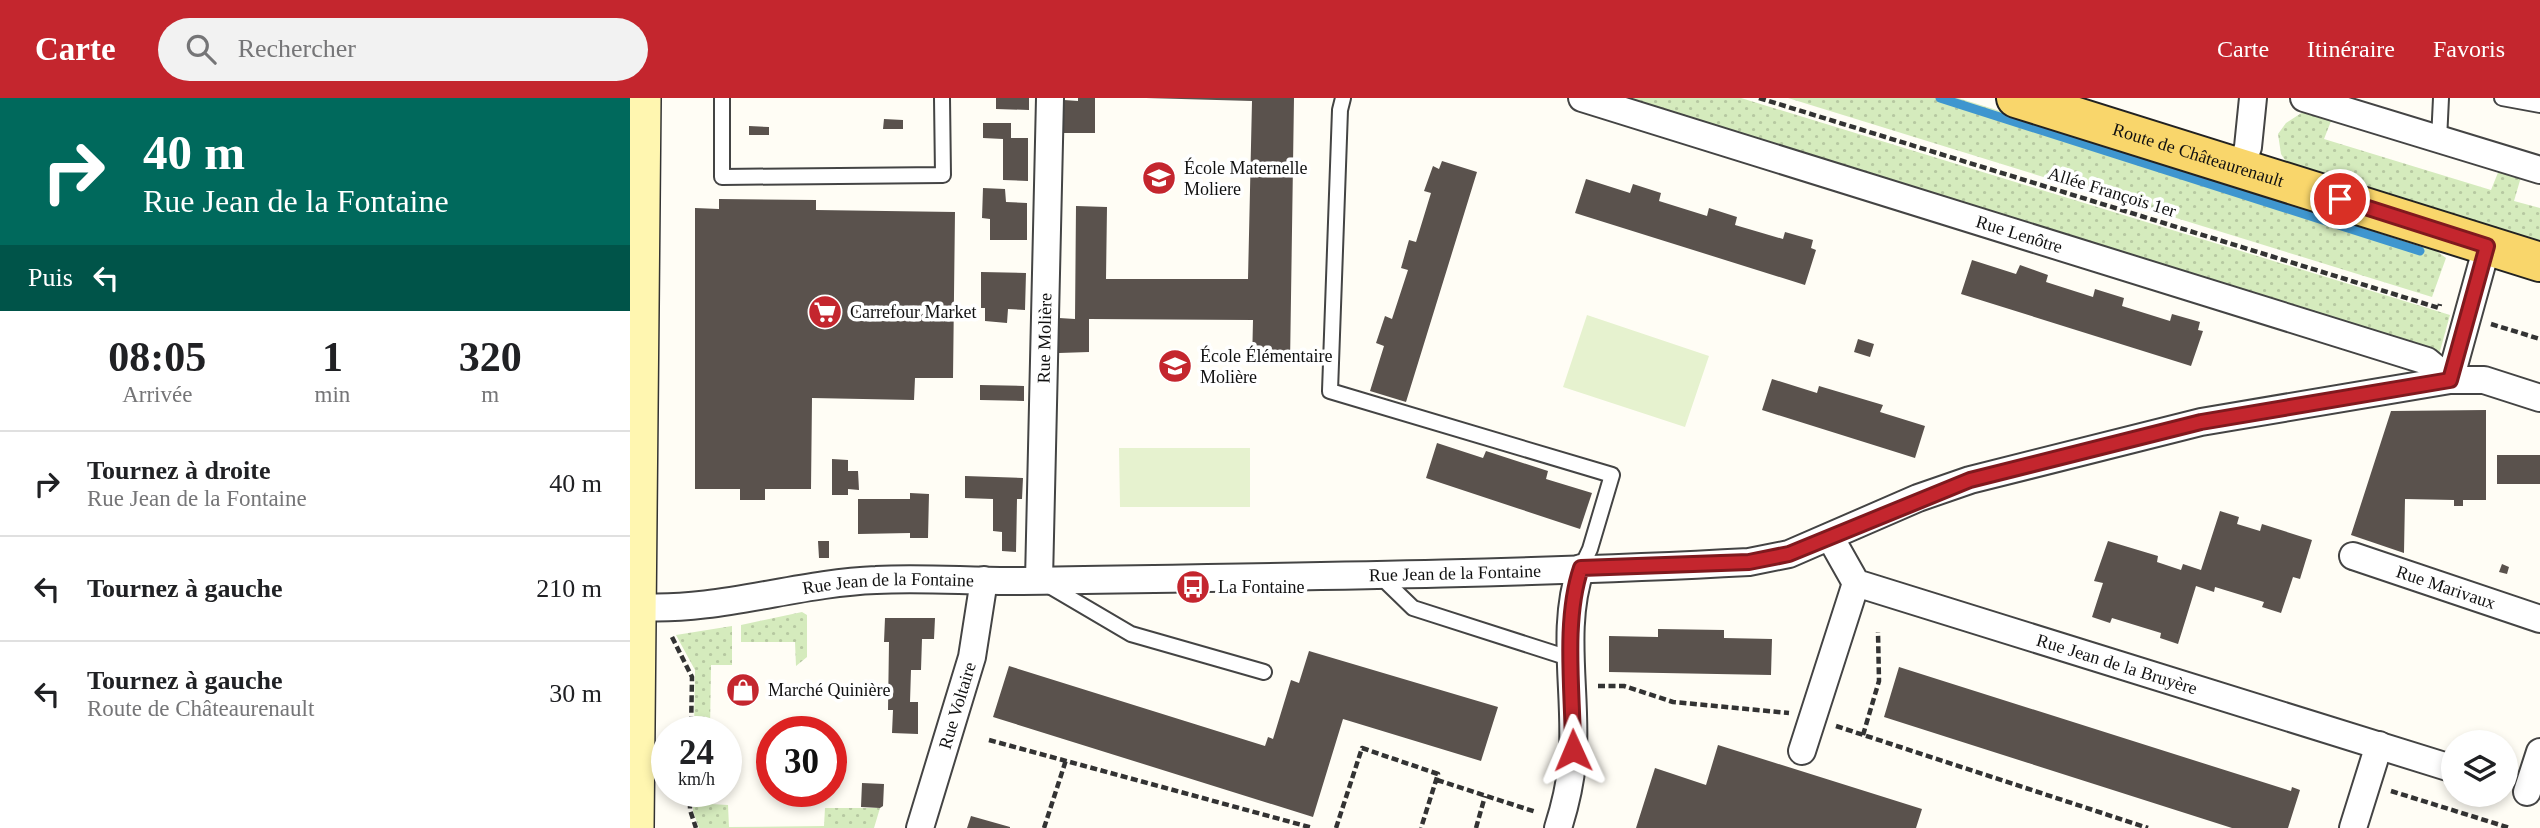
<!DOCTYPE html>
<html lang="fr">
<meta charset="utf-8">
<style>
body{margin:0;font-family:"Times New Roman",serif;background:#f2f2f2;color:#202124;height:100vh;display:flex;flex-direction:column;font-size:26px;white-space:nowrap}
*{box-sizing:border-box;margin:0}
p{font-size:23px;color:#757577}
.icon{flex:none;width:38px;height:38px;fill:none;stroke:currentColor;stroke-width:2;stroke-linecap:round;stroke-linejoin:round}
.map{position:relative;flex:1;overflow:hidden}
.panel{display:flex;flex-direction:column;background:#fff;width:630px}
.panel>*{flex:none}
.guide{background:#00695c;color:#fff;overflow:hidden}
.fabs{position:absolute;left:1811px;top:632px;display:grid;gap:14px}
.fabs a{display:grid;place-items:center;width:77px;height:77px;border-radius:50%;background:#fff;box-shadow:0 4px 10px #0003;font-size:35px}
.speed{position:absolute;left:21px;top:618px;display:flex;gap:14px;font-size:35px;font-weight:700;text-align:center}
.speed>*{display:grid;place-content:center;width:91px;height:91px;border-radius:50%;background:#fff;box-shadow:0 4px 10px #0003;line-height:1}
.speed small{font-size:18px;font-weight:400}
.speed .limit{border:10px solid #d22;background:#fff;color:#111}
.pin{position:absolute;display:grid;place-items:center;width:60px;height:60px;color:#fff;margin:-30px;border:4px solid #fff;border-radius:50%;box-shadow:0 2px 7px #0007}
.me{position:absolute;width:77px;margin:-38px;rotate:359deg;stroke-linejoin:round;filter:drop-shadow(0 0 5px #0008)}
.turn{display:flex;align-items:center;gap:24px;height:147px;padding:0 28px;font-size:32px}
.turn .icon{width:91px;height:91px;stroke-width:2.5}
.turn b{display:block;font-size:49px;line-height:60px}
.then{display:flex;align-items:center;height:66px;padding:0 28px;background:#0003;gap:14px;font-size:26px}
.eta{display:flex;justify-content:space-evenly;align-items:center;height:119px;text-align:center}
.eta b{font-size:42px;font-weight:700;line-height:49px}
ul{padding:0;list-style:none}
li{display:flex;align-items:center;gap:21px;height:105px;padding:0 28px;border-top:2px solid #e0e0e0}
li div{flex:1}
li b{display:block;font-size:26px}
li em{font-style:normal}
header{display:flex;align-items:center;gap:42px;box-sizing:border-box;height:98px;padding:0 35px;background:#c4262e;color:#fff}
header strong{font-size:33px}
nav{display:flex;gap:38px;margin-inline-start:auto;font-size:24px}
.search{width:490px;height:63px;background:#f2f2f2;display:flex;align-items:center;gap:18px;box-sizing:border-box;padding:0 24px;border-radius:38px;color:#757577;font-size:26px}
main{display:flex;flex:1;min-height:0}
.map>svg:first-child{display:block}
.green{fill:url(#green-dots)}
.pitch{fill:#e6f2cf}
.lines{fill:none;stroke-linecap:round;stroke-linejoin:round}
.stream{stroke:#3f96cf;stroke-width:9}
.building{fill:#5a524d}
.lane-casing{stroke:#444;stroke-width:18}
.street-casing{stroke:#444;stroke-width:30}
.secondary-casing{stroke:#333;stroke-width:40}
.primary-casing{stroke:#222;stroke-width:42}
.path{stroke:#333;stroke-width:4.5;stroke-dasharray:7 3.5;stroke-linecap:butt}
.lane{stroke:#fff;stroke-width:14}
.street{stroke:#fff;stroke-width:26}
.secondary{stroke:#fff6b0;stroke-width:37}
.primary{stroke:#f9d66b;stroke-width:38}
.route-casing{stroke:#7f191e;stroke-width:18}
.route{stroke:#c4262e;stroke-width:12}
.labels{text-anchor:middle;stroke-width:7;stroke-linejoin:round;paint-order:stroke}
.street-label{font-size:18px;fill:#111;stroke:#fff}
.poi-label{font-size:18px;fill:#111;stroke:#fff;text-anchor:start}
</style>
<header>
<strong>Carte</strong>
<div class="search"><svg class="icon" aria-label="search" viewBox="0 0 24 24"><circle cx="10" cy="10" r="6"/><path d="M15 15l6 6"/></svg>Rechercher</div>
<nav><a>Carte</a><a>Itinéraire</a><a>Favoris</a></nav>
</header>
<main>
<section class="panel">
<div class="guide">
<div class="turn"><svg class="icon" aria-label="right" viewBox="0 0 24 24"><path d="M7 20v-9h11M14 6l5 5-5 5"/></svg><div><b>40 m</b>Rue Jean de la Fontaine</div></div>
<div class="then">Puis<svg class="icon" aria-label="left" viewBox="0 0 24 24"><path d="M17 20v-9H6M10 6l-5 5 5 5"/></svg></div>
</div>
<div class="eta">
<div><b>08:05</b><p>Arrivée</p></div>
<div><b>1</b><p>min</p></div>
<div><b>320</b><p>m</p></div>
</div>
<ul>
<li><svg class="icon" aria-label="right" viewBox="0 0 24 24"><path d="M7 20v-9h11M14 6l5 5-5 5"/></svg><div><b>Tournez à droite</b><p>Rue Jean de la Fontaine</p></div><em>40 m</em></li>
<li><svg class="icon" aria-label="left" viewBox="0 0 24 24"><path d="M17 20v-9H6M10 6l-5 5 5 5"/></svg><div><b>Tournez à gauche</b></div><em>210 m</em></li>
<li><svg class="icon" aria-label="left" viewBox="0 0 24 24"><path d="M17 20v-9H6M10 6l-5 5 5 5"/></svg><div><b>Tournez à gauche</b><p>Route de Châteaurenault</p></div><em>30 m</em></li>
</ul>
</section>
<div class="map">
<svg width="1910" height="730" viewBox="0 0 1910 730">
<defs>
<pattern id="green-dots" width="8" height="8" patternUnits="userSpaceOnUse" patternTransform="scale(1.75)"><rect width="8" height="8" fill="#d5ebbd"/><path d="M2 2h.1M6 6h.1" fill="none" stroke="#b6c8a1" stroke-width="1.8" stroke-linecap="round"/></pattern>
</defs>
<rect width="100%" height="100%" fill="#fffdf5"/>
<path class="green" d="M 976,0 L 1111,0 L 1820,217 L 1808,260 Z
M 1158,0 L 1328,0 L 1796,145 L 1816,160 L 1802,199 Z
M 1676,12 L 1703,18 L 1694,41 L 1861,92 L 1869,72 L 1891,79 L 1884,103 L 1910,110 L 1910,147 L 1660,70 L 1651,56 L 1648,36 L 1656,25 Z
M 172,514 L 177,517 L 177,559 L 166,568 L 165,544 L 111,544 L 111,527 Z
M 102,528 L 102,567 L 81,567 L 80,633 L 64,633 L 65,572 L 46,537 Z
M 64,693 L 80,693 L 80,706 L 98,707 L 99,729 L 194,728 L 195,710 L 250,710 L 244,730 L 69,730 L 63,713 Z"/>
<path class="pitch" d="M 957,217 L 1079,258 L 1055,329 L 933,289 Z
M 489,350 L 620,350 L 620,409 L 490,409 Z"/>
<g class="lines">
<path class="stream" d="M 1310,0 L 1790,153"/>
</g>
<path class="building" d="M 366,0 L 399,0 L 399,12 L 366,11 Z
M 448,0 L 465,0 L 465,35 L 433,35 L 434,2 L 448,3 Z
M 516,0 L 664,0 L 660,266 L 622,266 L 623,222 L 459,221 L 459,254 L 429,255 L 429,220 L 445,221 L 446,108 L 477,109 L 476,181 L 618,181 L 622,3 Z
M 254,21 L 273,22 L 273,31 L 253,31 Z
M 353,25 L 381,25 L 381,40 L 398,40 L 398,83 L 373,82 L 373,41 L 353,40 Z
M 119,28 L 139,29 L 139,37 L 119,37 Z
M 812,63 L 847,74 L 776,304 L 740,293 L 754,248 L 746,245 L 755,218 L 762,221 L 778,172 L 771,170 L 779,142 L 786,144 L 801,95 L 794,93 L 803,68 L 809,71 Z
M 956,81 L 1000,95 L 1003,86 L 1031,95 L 1029,103 L 1077,118 L 1079,110 L 1107,119 L 1105,127 L 1153,141 L 1155,134 L 1183,142 L 1181,150 L 1186,152 L 1175,187 L 945,115 Z
M 353,90 L 375,91 L 376,104 L 397,105 L 397,142 L 360,142 L 360,121 L 352,120 Z
M 89,101 L 186,102 L 186,112 L 325,114 L 323,280 L 285,280 L 284,302 L 182,300 L 181,391 L 135,391 L 135,402 L 110,402 L 110,391 L 65,391 L 65,110 L 89,111 Z
M 1342,162 L 1386,176 L 1390,167 L 1418,177 L 1416,184 L 1463,199 L 1465,191 L 1494,200 L 1492,208 L 1540,223 L 1542,216 L 1570,224 L 1568,232 L 1573,233 L 1561,268 L 1331,196 Z
M 351,174 L 396,175 L 395,212 L 378,211 L 377,225 L 355,223 L 355,210 L 351,210 Z
M 1228,241 L 1244,246 L 1240,259 L 1224,254 Z
M 1142,281 L 1187,295 L 1189,288 L 1253,307 L 1250,314 L 1295,328 L 1285,360 L 1132,312 Z
M 350,287 L 394,288 L 394,303 L 350,302 Z
M 1856,312 L 1856,402 L 1833,402 L 1833,408 L 1824,408 L 1824,402 L 1775,401 L 1774,455 L 1721,437 L 1761,313 Z
M 807,345 L 853,360 L 856,353 L 918,373 L 916,381 L 962,395 L 950,431 L 796,380 Z
M 1867,357 L 1910,357 L 1910,386 L 1867,386 Z
M 202,361 L 218,362 L 218,373 L 228,373 L 229,392 L 218,391 L 218,397 L 202,397 Z
M 335,378 L 393,380 L 392,401 L 387,401 L 386,454 L 372,453 L 372,434 L 363,433 L 363,401 L 335,400 Z
M 280,395 L 299,396 L 298,440 L 280,440 L 280,435 L 228,436 L 228,401 L 280,401 Z
M 1590,413 L 1609,419 L 1607,426 L 1630,433 L 1632,426 L 1682,442 L 1670,481 L 1663,479 L 1651,515 L 1632,509 L 1634,504 L 1585,489 L 1584,494 L 1566,488 L 1548,546 L 1530,540 L 1531,535 L 1482,520 L 1480,525 L 1462,519 L 1473,485 L 1464,483 L 1478,443 L 1528,458 L 1527,464 L 1551,472 L 1553,466 L 1571,472 Z
M 188,443 L 199,443 L 199,460 L 189,460 Z
M 1872,466 L 1879,469 L 1877,476 L 1869,474 Z
M 255,520 L 305,520 L 304,541 L 292,541 L 291,572 L 281,572 L 280,604 L 288,604 L 288,636 L 262,635 L 263,612 L 258,612 L 259,544 L 254,544 Z
M 1028,531 L 1094,532 L 1094,540 L 1142,541 L 1141,577 L 979,574 L 979,538 L 1028,539 Z
M 679,553 L 868,609 L 851,663 L 713,621 L 683,719 L 363,619 L 379,568 L 635,648 L 638,639 L 643,641 L 661,582 L 669,585 Z
M 1269,569 L 1661,693 L 1662,689 L 1670,692 L 1658,730 L 1602,730 L 1254,619 Z
M 1088,647 L 1292,711 L 1286,730 L 1006,730 L 1025,670 L 1076,687 Z
M 232,685 L 254,686 L 253,708 L 250,710 L 231,709 Z
M 341,718 L 380,729 L 380,730 L 337,730 Z"/>
<g class="lines">
<g class="lane-casing">
<path id="lane" d="M 92,0 L 92,79 L 313,77 L 312,0
M 713,0 L 710,12 L 700,293 L 982,377 L 960,451 L 951,470
M 1872,0 L 1910,7
M 1809,42 L 1811,0
M 750,478 L 783,510 L 942,561
M 416,486 L 501,536 L 634,574"/>
</g>
<g class="street-casing">
<g id="street">
<path id="s1" d="M 952,0 L 1797,263 L 1820,282"/>
<path d="M 1674,0 L 1910,72"/>
<path d="M 1611,70 L 1618,49 L 1623,0"/>
<path d="M 1820,282 L 1857,148"/>
<path id="s2" d="M 1200,439 L 1226,485 L 1824,671"/>
<path id="s3" d="M 1723,458 L 1910,521"/>
<path id="s4" d="M 409,482 L 420,0"/>
<path id="s5" d="M 8,509 C 88,514 166,485 246,482 C 295,479 343,484 392,483 C 633,479 878,477 1119,464 L 1159,456 L 1288,400 L 1340,382 L 1571,324 L 1820,282 L 1854,282 L 1910,300"/>
<path d="M 1172,653 L 1226,485"/>
<path d="M 1897,694 L 1910,654"/>
<path id="s6" d="M 290,730 L 342,559 L 354,482"/>
<path d="M 928,730 C 936,705 942,677 943,651 C 946,591 931,527 951,470"/>
<path d="M 1723,730 L 1749,647"/>
</g>
</g>
<g class="secondary-casing">
<path id="secondary" d="M 5,730 L 12,0"/>
</g>
<g class="primary-casing">
<g id="primary">
<path id="s7" d="M 1386,0 L 1910,164"/>
</g>
</g>
<path class="path" d="M 1129,0 L 1809,210 L 1810,206
M 1861,226 L 1910,241
M 42,539 L 62,579 L 61,634
M 968,588 L 994,588 L 1043,604 L 1159,615
M 1206,628 L 1518,730
M 1233,637 L 1249,583 L 1248,534
M 359,642 L 683,730
M 807,682 L 906,714
M 60,693 L 60,712 L 66,730
M 1761,693 L 1880,730
M 414,730 L 436,662
M 706,730 L 732,650 L 808,676 L 791,730
M 846,730 L 855,698"/>
<use href="#lane" class="lane"/>
<use href="#street" class="street"/>
<use href="#secondary" class="secondary"/>
<use href="#primary" class="primary"/>
</g>
<g class="lines">
<g class="route-casing">
<path id="route" d="M 943,652 C 943,595 933,523 951,470 L 1119,464 L 1159,456 L 1340,382 L 1571,324 L 1820,282 L 1857,148 L 1710,101"/>
</g>
<use href="#route" class="route"/>
</g>
<defs>
<g id="school-disc" transform="scale(1.75)"><circle r="9.5" fill="#c4262e" stroke="#fff"/><path d="M0-5L7-2L0 1L-7-2ZM-4 1L0 2.5L4 1V4Q0 6-4 4Z" fill="#fff"/></g>
<g id="supermarket-disc" transform="scale(1.75)"><circle r="9.5" fill="#c4262e" stroke="#fff"/><path d="M-6-5.5h2.5l.6 2H6L4.5 2H-2.5L-4.4-4H-6ZM-1.5 3.2a1.3 1.3 0 1 0 .1 0ZM3 3.2a1.3 1.3 0 1 0 .1 0Z" fill="#fff"/></g>
<g id="bus-disc" transform="scale(1.75)"><circle r="9.5" fill="#c4262e" stroke="#fff"/><path d="M-5-6H5V4H4V6H2V4H-2V6H-4V4H-5ZM-3.5-4V0h7V-4ZM-3.5 1.2v1.5H-2V1.2ZM2 1.2v1.5H3.5V1.2Z" fill="#fff"/></g>
<g id="shop-disc" transform="scale(1.75)"><circle r="9.5" fill="#c4262e" stroke="#fff"/><path d="M-5-2.5h2.3a2.7 3.5 0 0 1 5.4 0H5L5.5 6h-11ZM-1.5-2.5h3a1.5 2.3 0 0 0-3 0Z" fill="#fff"/></g>
</defs>
<g fill-rule="evenodd">
<use href="#school-disc" x="529" y="80"/>
<use href="#supermarket-disc" x="195" y="214"/>
<use href="#school-disc" x="545" y="268"/>
<use href="#bus-disc" x="563" y="489"/>
<use href="#shop-disc" x="113" y="592"/>
</g>
<g class="labels">
<g class="street-label">
<text dy="6" stroke="none"><textPath href="#s7" startOffset="191">Route de Châteaurenault</textPath></text>
<text transform="translate(1482 94) rotate(17)" y="6">Allée François 1er</text>
<text dy="6" stroke="none"><textPath href="#s1" startOffset="458">Rue Lenôtre</textPath></text>
<text dy="6" stroke="none"><textPath href="#s4" startOffset="242">Rue Molière</textPath></text>
<text dy="6" stroke="none"><textPath href="#s5" startOffset="819">Rue Jean de la Fontaine</textPath></text>
<text dy="6" stroke="none"><textPath href="#s5" startOffset="252">Rue Jean de la Fontaine</textPath></text>
<text dy="6" stroke="none"><textPath href="#s3" startOffset="98">Rue Marivaux</textPath></text>
<text dy="6" stroke="none"><textPath href="#s2" startOffset="326">Rue Jean de la Bruyère</textPath></text>
<text dy="6" stroke="none"><textPath href="#s6" startOffset="128">Rue Voltaire</textPath></text>
</g>
<g class="poi-label">
<text x="554" y="76">École Maternelle<tspan x="554" dy="21">Moliere</tspan></text>
<text x="220" y="220">Carrefour Market</text>
<text x="570" y="264">École Élémentaire<tspan x="570" dy="21">Molière</tspan></text>
<text x="588" y="495">La Fontaine</text>
<text x="138" y="598">Marché Quinière</text>
</g>
</g>
</svg>
<div class="fabs">
<a><svg class="icon" aria-label="layers" viewBox="0 0 24 24"><path d="M12 4l9 5-9 5-9-5zM3 14l9 5 9-5"/></svg></a>
</div>
<div class="speed"><div>24<small>km/h</small></div><div class="limit">30</div></div>
<div class="pin" style="left:1710px;top:101px;background:#d93025"><svg class="icon" aria-label="arrive" viewBox="0 0 24 24"><path d="M6 21V4h12l-3 4 3 4H6"/></svg></div>
<svg class="me" style="left:943px;top:652px" viewBox="-20 -20 40 40"><path d="M0-17L14 15 0 8-14 15z" fill="#c4262e" stroke="#fff" stroke-width="4"/></svg>
</div>
</main>
